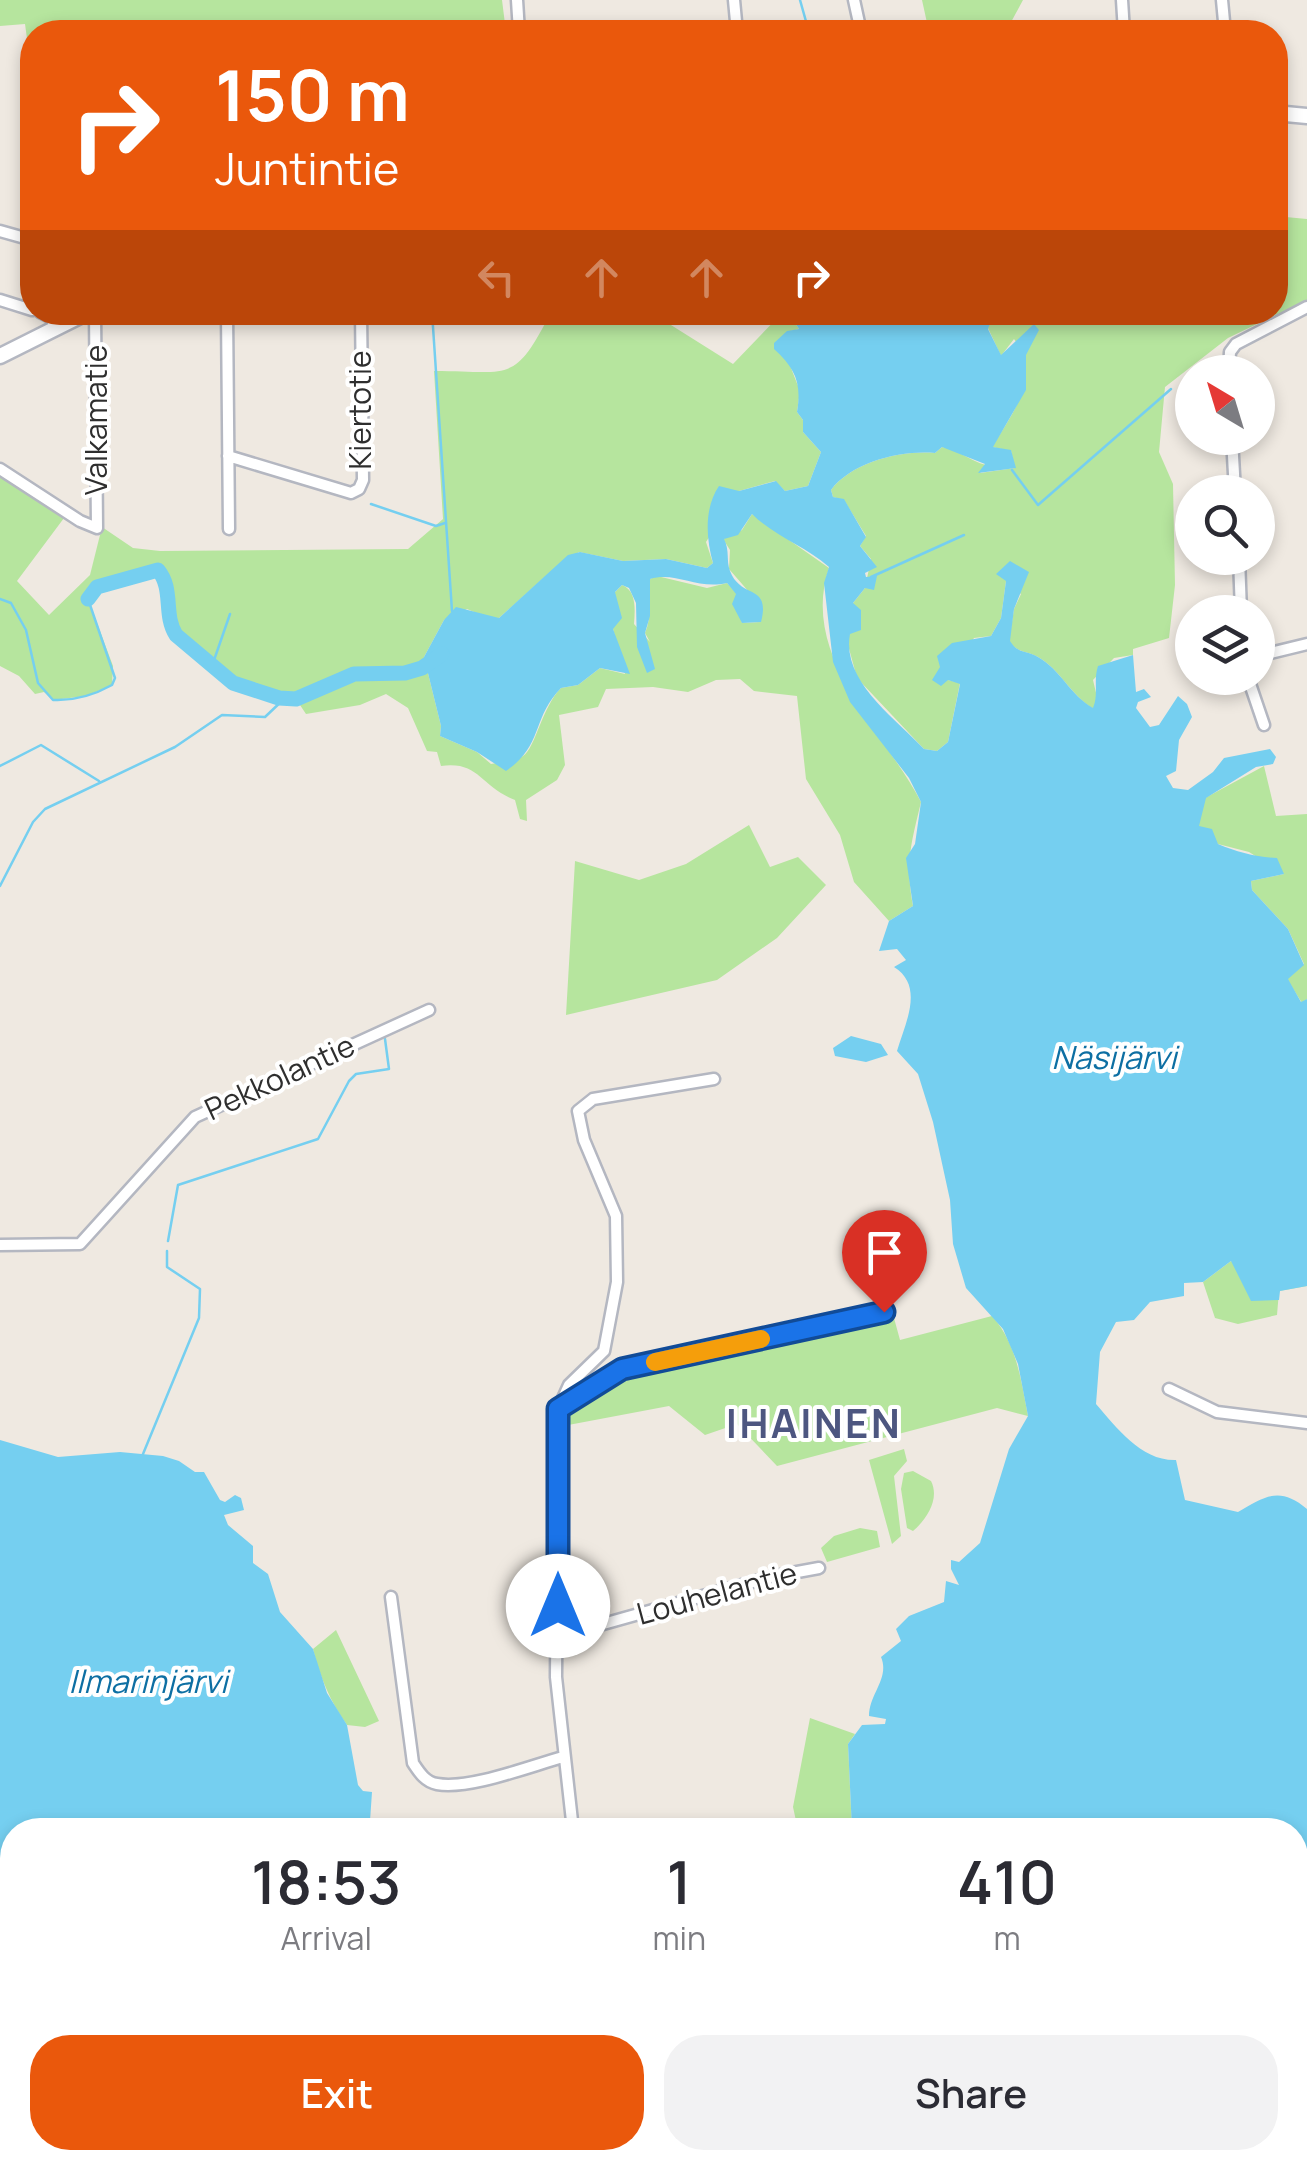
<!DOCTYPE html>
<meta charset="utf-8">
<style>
body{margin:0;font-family:Manrope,sans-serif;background:#f2f2f3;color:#2b2b33;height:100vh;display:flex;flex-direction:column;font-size:38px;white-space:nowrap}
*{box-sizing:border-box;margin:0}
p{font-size:32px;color:#7c7c81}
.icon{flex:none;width:55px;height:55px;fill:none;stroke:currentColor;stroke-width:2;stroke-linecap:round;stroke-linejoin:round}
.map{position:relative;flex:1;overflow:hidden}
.side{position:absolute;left:0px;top:1818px;width:1308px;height:352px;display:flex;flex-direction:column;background:#fff;border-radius:40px 40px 0 0;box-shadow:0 5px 15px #0003}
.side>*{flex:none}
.top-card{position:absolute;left:20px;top:20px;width:1268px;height:305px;border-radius:40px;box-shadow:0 5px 15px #0003;background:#ea580c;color:#fff;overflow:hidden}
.needle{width:65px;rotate:322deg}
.fabs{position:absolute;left:1175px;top:355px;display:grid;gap:20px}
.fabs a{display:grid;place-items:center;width:100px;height:100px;border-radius:50%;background:#fff;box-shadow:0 5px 15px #0003;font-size:50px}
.pin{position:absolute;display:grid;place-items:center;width:85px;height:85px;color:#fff;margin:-102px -42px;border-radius:50% 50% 50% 0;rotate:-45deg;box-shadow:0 0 10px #0007}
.pin .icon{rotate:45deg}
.me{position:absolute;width:110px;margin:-55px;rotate:0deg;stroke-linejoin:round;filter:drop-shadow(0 0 8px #0008)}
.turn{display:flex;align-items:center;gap:35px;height:210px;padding:0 30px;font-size:45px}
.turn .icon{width:130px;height:130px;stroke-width:2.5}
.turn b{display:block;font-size:70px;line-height:85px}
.lanes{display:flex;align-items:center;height:95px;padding:0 30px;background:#0003;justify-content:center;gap:50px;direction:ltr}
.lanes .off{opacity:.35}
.eta{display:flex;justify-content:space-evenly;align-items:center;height:170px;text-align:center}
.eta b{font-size:60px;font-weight:600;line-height:70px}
.cta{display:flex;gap:20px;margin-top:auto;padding:20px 30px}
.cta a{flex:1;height:115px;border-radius:40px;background:#ea580c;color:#fff;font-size:40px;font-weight:600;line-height:115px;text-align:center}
.cta a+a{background:#f2f2f3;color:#2b2b33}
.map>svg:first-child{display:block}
.green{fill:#b6e59e}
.water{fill:#75cff0}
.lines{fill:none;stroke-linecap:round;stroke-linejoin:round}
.stream{stroke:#75cff0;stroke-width:2.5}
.river{stroke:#75cff0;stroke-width:15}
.minor-casing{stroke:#b4b7c1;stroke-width:15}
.secondary-casing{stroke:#b4b7c1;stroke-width:19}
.minor{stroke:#fff;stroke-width:10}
.secondary{stroke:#fff;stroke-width:14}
.route-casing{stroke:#114b97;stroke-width:25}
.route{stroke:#1a73e8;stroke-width:18}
.slow{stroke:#f59e0b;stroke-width:18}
.labels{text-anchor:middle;stroke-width:8;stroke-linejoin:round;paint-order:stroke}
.street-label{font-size:30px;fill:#2e2e2e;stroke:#fff}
.water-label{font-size:32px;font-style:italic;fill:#0d6fa3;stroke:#fff}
.district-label{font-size:40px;font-weight:bold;letter-spacing:2.5px;fill:#4d5680;stroke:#fff}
</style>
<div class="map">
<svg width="1307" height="2168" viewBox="0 0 1307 2168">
<rect width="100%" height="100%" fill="#efe9e1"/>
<path class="green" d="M 0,0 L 502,0 L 506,32 L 32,32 L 32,236 L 23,233 L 32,75 L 25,24 L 0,26 Z
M 922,0 L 1023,0 L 1010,24 L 1011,32 L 929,32 Z
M 1275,216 L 1307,219 L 1307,300 L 1228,338 L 1165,387 L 1159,452 L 1173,484 L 1175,585 L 1169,638 L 1133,649 L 1133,655 L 1114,658 L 1093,680 L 1097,697 L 1094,709 C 1071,696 1060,669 1038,657 C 1027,650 1018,654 1009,641 L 1014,609 L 1021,594 L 1006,581 L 1001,618 L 991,636 L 974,638 L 948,680 L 960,683 L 948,742 L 937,751 L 924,749 L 857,678 L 848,645 L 853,603 L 865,588 L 871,559 L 860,546 L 866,536 L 844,500 L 833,497 L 831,490 C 852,462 901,450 935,453 L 942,447 C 957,449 970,461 986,465 L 980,473 L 1015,468 L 1011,451 L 992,447 C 1013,412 1042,377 1014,339 L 1001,356 L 988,328 L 994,313 L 1148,313 L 1170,323 L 1180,313 L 1275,312 Z
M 551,312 L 661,313 L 663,320 L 733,364 L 782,313 L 789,313 L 799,329 L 787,332 L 780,340 L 800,391 L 797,412 L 803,420 L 803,432 L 821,452 L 808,486 L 785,491 L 775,481 L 739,491 L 706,542 L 713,563 L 707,568 L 666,559 L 623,561 L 579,552 L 549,573 L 499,618 L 488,618 L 467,609 L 444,620 L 424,657 L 441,726 L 440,736 L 477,752 L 491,764 C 501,762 515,761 523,756 C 535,749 542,707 561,688 L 578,685 L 600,668 L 625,674 L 613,629 L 615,592 L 622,585 C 637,591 635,610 634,624 L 650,642 L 645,633 C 653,615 647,597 650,579 L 657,576 L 707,588 L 727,583 L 737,594 L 742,623 L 761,622 L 749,592 L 729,569 L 730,550 L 723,539 L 742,530 L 752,514 L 829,568 C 799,656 884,731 921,802 C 911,844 905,862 913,906 L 889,921 L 854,882 L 840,835 L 806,779 L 797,696 L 754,691 L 740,679 L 716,680 L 688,692 L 653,687 L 606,689 L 598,707 L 559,715 L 565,765 L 557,780 L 526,800 L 527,821 L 520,819 L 515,800 C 479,786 480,761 441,766 L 437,752 L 427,751 L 408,708 L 386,694 L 360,705 L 306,714 L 296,699 C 248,697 210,667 176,635 C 163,615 174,589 158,570 L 97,587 L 88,599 L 113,666 L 112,685 L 86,696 L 53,700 L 44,692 L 35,694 L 19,676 L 0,666 L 0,477 L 64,518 L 17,581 L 49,615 L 90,575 L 102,527 L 133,548 L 160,551 L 408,549 L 443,519 L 434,371 C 510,371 514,385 551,312 Z
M 1264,766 L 1276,816 L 1307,814 L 1307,999 L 1302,1003 L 1287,979 L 1304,964 L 1288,929 L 1252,890 L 1251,881 L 1284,874 L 1249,852 L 1218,844 L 1198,827 L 1205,798 Z
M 749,825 L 770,867 L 798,857 L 826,885 L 777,938 L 717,980 L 566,1015 L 575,861 L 639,880 L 686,864 Z
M 1231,1261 L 1307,1286 L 1279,1291 L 1277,1315 L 1238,1324 L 1215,1318 L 1203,1282 Z
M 992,1316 C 1017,1344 1021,1380 1028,1416 L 997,1408 L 777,1466 L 737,1424 L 705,1435 L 669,1406 L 563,1426 L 565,1411 L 622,1376 L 894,1318 L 900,1340 Z
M 904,1449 L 907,1461 L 894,1476 L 901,1536 L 892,1544 L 869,1460 Z
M 913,1471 L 931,1481 C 940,1499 927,1519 913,1531 L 907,1528 L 901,1489 L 904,1473 Z
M 860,1528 L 877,1531 L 880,1547 L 827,1562 L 821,1548 L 834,1536 Z
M 336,1630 L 379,1721 L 365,1727 L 347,1725 C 331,1703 319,1675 313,1649 Z
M 810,1718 L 855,1734 L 848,1744 L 852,1830 L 798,1830 L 793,1807 Z"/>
<path class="water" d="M 789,313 L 994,313 L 988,329 L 1001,355 L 1034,324 L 1039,330 L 1026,355 L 1026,390 L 993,447 L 1011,450 L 1016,468 L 978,473 L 985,464 L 942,447 L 935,453 C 901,450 852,462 831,490 L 833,497 L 844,499 L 866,537 L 860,546 L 877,567 L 865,573 L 866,577 L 877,576 L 874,590 L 865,588 L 853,603 L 861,610 L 861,630 L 850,634 C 841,681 896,719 924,749 L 937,751 L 948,742 L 960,684 L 948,680 L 941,686 L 932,680 L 940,667 L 937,656 L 952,643 L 991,636 L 1001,618 L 1006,581 L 996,574 L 1010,561 L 1029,572 L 1014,609 L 1010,641 C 1018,654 1026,650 1038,657 C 1060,669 1071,696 1093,708 C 1099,694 1093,681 1098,666 L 1133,655 L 1136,692 L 1144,689 L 1151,697 L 1138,702 L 1136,708 L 1150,727 L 1159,725 L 1178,696 L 1187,704 L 1192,717 L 1179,740 L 1176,771 L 1166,776 L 1173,788 L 1188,790 L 1213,772 L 1224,758 L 1270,749 L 1276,757 L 1273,764 L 1256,767 L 1206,798 L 1199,826 L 1212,829 L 1218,844 C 1237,852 1256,857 1277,858 L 1284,874 L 1251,881 L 1252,890 L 1288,929 L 1304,965 L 1288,979 L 1301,1002 L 1307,999 L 1307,1286 L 1280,1291 L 1279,1300 L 1251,1301 L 1231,1261 L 1203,1282 L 1184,1283 L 1184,1296 L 1150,1302 L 1134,1320 L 1116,1322 L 1100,1352 L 1096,1404 C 1117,1428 1141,1461 1176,1460 L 1185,1500 L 1238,1512 C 1265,1496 1280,1486 1307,1509 L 1307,2168 L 875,2168 L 872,2158 L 1295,2158 L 1295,1830 L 852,1830 L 848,1744 L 862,1725 L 885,1724 L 886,1719 L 869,1716 C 869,1694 890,1678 881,1657 L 901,1641 L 896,1629 L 909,1616 L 944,1602 L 946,1581 L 959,1585 L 951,1569 L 951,1560 L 959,1562 L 980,1543 L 1009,1449 L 1028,1416 L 1018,1364 L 1003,1329 L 966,1288 L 953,1244 L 950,1200 L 933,1122 L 918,1074 L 897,1051 C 905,1024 925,986 894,967 L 906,960 L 897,949 L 879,951 L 889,921 L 913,906 L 906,858 L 915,844 L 921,802 L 909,778 L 850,702 L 833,662 L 824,583 L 829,567 C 805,546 774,536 752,514 L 738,535 L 724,539 C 730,551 726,560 730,571 C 741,600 771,583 761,622 L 742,623 L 732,604 L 736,594 L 727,583 C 697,590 676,571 650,579 L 650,616 L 645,633 L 655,669 L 647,673 L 637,647 L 636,603 L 629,588 L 622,585 L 615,592 L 622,618 L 613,629 L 630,674 L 600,668 L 578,685 L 561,688 C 531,719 544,745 506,771 L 477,752 L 440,736 L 441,726 L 424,657 L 444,620 L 456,607 L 499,618 L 568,555 L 580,552 L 623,561 L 666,559 L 707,568 L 713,563 C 706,538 704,508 719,486 L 739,491 L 776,481 L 785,491 L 808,486 L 821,452 L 803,432 L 803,420 L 797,412 C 802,383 795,368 774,349 L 774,343 L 787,331 L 799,329 Z
M 851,1036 L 881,1044 L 888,1055 L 866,1062 L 835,1056 L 833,1048 Z
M 0,1440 L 58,1457 L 120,1452 L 163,1456 L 179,1461 L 195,1472 L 204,1472 L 220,1500 L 225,1502 L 235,1495 L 241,1498 L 244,1510 L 224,1515 L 228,1525 L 253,1546 L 253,1563 L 268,1574 L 280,1612 L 313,1649 L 327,1693 L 347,1725 L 358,1785 L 363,1791 L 372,1792 L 370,1821 L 355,1822 L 350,1830 L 12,1830 L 12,1925 L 0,1930 Z"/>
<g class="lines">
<path class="stream" d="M 800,0 L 809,32
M 432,312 L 452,611
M 1012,470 L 1038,505 L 1171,389
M 371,504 L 436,526 L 445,523
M 871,577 L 964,535
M 0,599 L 11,603 L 26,630 L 38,683 L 53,700 C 74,701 94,695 112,685 L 115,678 L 88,599
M 212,666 L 230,614
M 0,766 L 41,745 L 99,781
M 0,886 L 33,822 L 45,809 L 175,747 L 222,715 L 265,717 L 285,698
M 168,1241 L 178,1185 L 318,1139 L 349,1081 L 356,1074 L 389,1069 L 385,1039
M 143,1454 L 199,1318 L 200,1289 L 167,1267 L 167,1251"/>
<path class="river" d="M 88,599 L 97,587 L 158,570 C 174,589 163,615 176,635 L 233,683 L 279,698 L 296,699 L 354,674 L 405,673 L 422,668 L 442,654"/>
<g class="minor-casing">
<path id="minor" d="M 517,0 L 519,32
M 734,0 L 737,32
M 854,0 L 861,32
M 1122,0 L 1124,32
M 1222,0 L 1225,32
M 0,231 L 32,240
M 0,300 L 32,310
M 40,312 L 50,317 L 57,328
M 227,312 L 229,529
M 1229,372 L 1230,352 L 1236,344 L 1307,307
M 1232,438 L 1235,492
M 228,456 L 351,493 L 359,489 L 363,480 L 361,312
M 0,469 L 80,521 L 97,528 L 95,312
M 1239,558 L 1241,612
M 1258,656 L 1307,644
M 1248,678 L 1264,725
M 0,1245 L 80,1244 L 195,1117 L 429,1010
M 1169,1389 L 1217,1412 L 1307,1423
M 559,1409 L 623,1369 L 884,1313
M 391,1597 L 413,1763 C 419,1772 425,1782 437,1784 C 469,1790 530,1766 563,1757
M 557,1637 L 770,1577 L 819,1568
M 573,1830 L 556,1677 L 558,1409 L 569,1385 L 604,1351 L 617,1282 L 616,1216 L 584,1140 L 578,1111 L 593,1099 L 714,1079
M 632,2158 L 635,2168"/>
</g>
<g class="secondary-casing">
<path id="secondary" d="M 1275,113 L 1307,116
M 0,356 L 88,312"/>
</g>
<use href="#minor" class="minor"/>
<use href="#secondary" class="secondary"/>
</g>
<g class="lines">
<g class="route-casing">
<path id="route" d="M 558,1606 L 558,1409 L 622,1369 L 884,1312"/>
</g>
<use href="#route" class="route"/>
<path class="slow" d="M 655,1362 L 761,1339"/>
</g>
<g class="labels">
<g class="street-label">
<text transform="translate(361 410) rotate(-90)" y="10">Kiertotie</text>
<text transform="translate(97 420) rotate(-90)" y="10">Valkamatie</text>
<text transform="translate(280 1078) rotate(-25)" y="10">Pekkolantie</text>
<text transform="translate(717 1594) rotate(-15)" y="10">Louhelantie</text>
</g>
<g class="water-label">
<text x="1114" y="1069">Näsijärvi</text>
<text x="148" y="1693">Ilmarinjärvi</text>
</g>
<g class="district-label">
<text x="814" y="1438">IHAINEN</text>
</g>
</g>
</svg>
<div class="fabs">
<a><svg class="needle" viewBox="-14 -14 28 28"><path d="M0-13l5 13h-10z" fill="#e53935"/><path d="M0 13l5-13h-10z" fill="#7c7c81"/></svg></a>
<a><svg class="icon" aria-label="search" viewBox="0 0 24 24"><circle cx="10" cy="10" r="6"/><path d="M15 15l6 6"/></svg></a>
<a><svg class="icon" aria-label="layers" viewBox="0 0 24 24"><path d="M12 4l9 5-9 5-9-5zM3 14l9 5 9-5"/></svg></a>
</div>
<div class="pin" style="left:884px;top:1312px;background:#d93025"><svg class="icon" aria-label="arrive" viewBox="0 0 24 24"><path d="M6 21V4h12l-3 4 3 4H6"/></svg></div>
<svg class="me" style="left:558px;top:1606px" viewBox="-20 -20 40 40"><circle r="19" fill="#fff"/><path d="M0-13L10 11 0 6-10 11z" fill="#1a73e8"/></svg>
<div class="top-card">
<div class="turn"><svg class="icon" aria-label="right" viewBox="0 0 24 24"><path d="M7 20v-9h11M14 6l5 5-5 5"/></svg><div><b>150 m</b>Juntintie</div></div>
<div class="lanes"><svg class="icon off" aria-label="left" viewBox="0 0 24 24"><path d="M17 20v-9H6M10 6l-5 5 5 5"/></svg><svg class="icon off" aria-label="ahead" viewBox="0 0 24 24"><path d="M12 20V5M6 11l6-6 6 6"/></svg><svg class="icon off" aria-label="ahead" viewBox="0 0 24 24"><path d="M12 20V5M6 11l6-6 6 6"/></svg><svg class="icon" aria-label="right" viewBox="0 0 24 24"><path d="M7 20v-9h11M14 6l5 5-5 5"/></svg></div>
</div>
<section class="side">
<div class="eta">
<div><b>18:53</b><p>Arrival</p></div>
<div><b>1</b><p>min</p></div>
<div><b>410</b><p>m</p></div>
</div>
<div class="cta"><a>Exit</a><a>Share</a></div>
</section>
</div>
